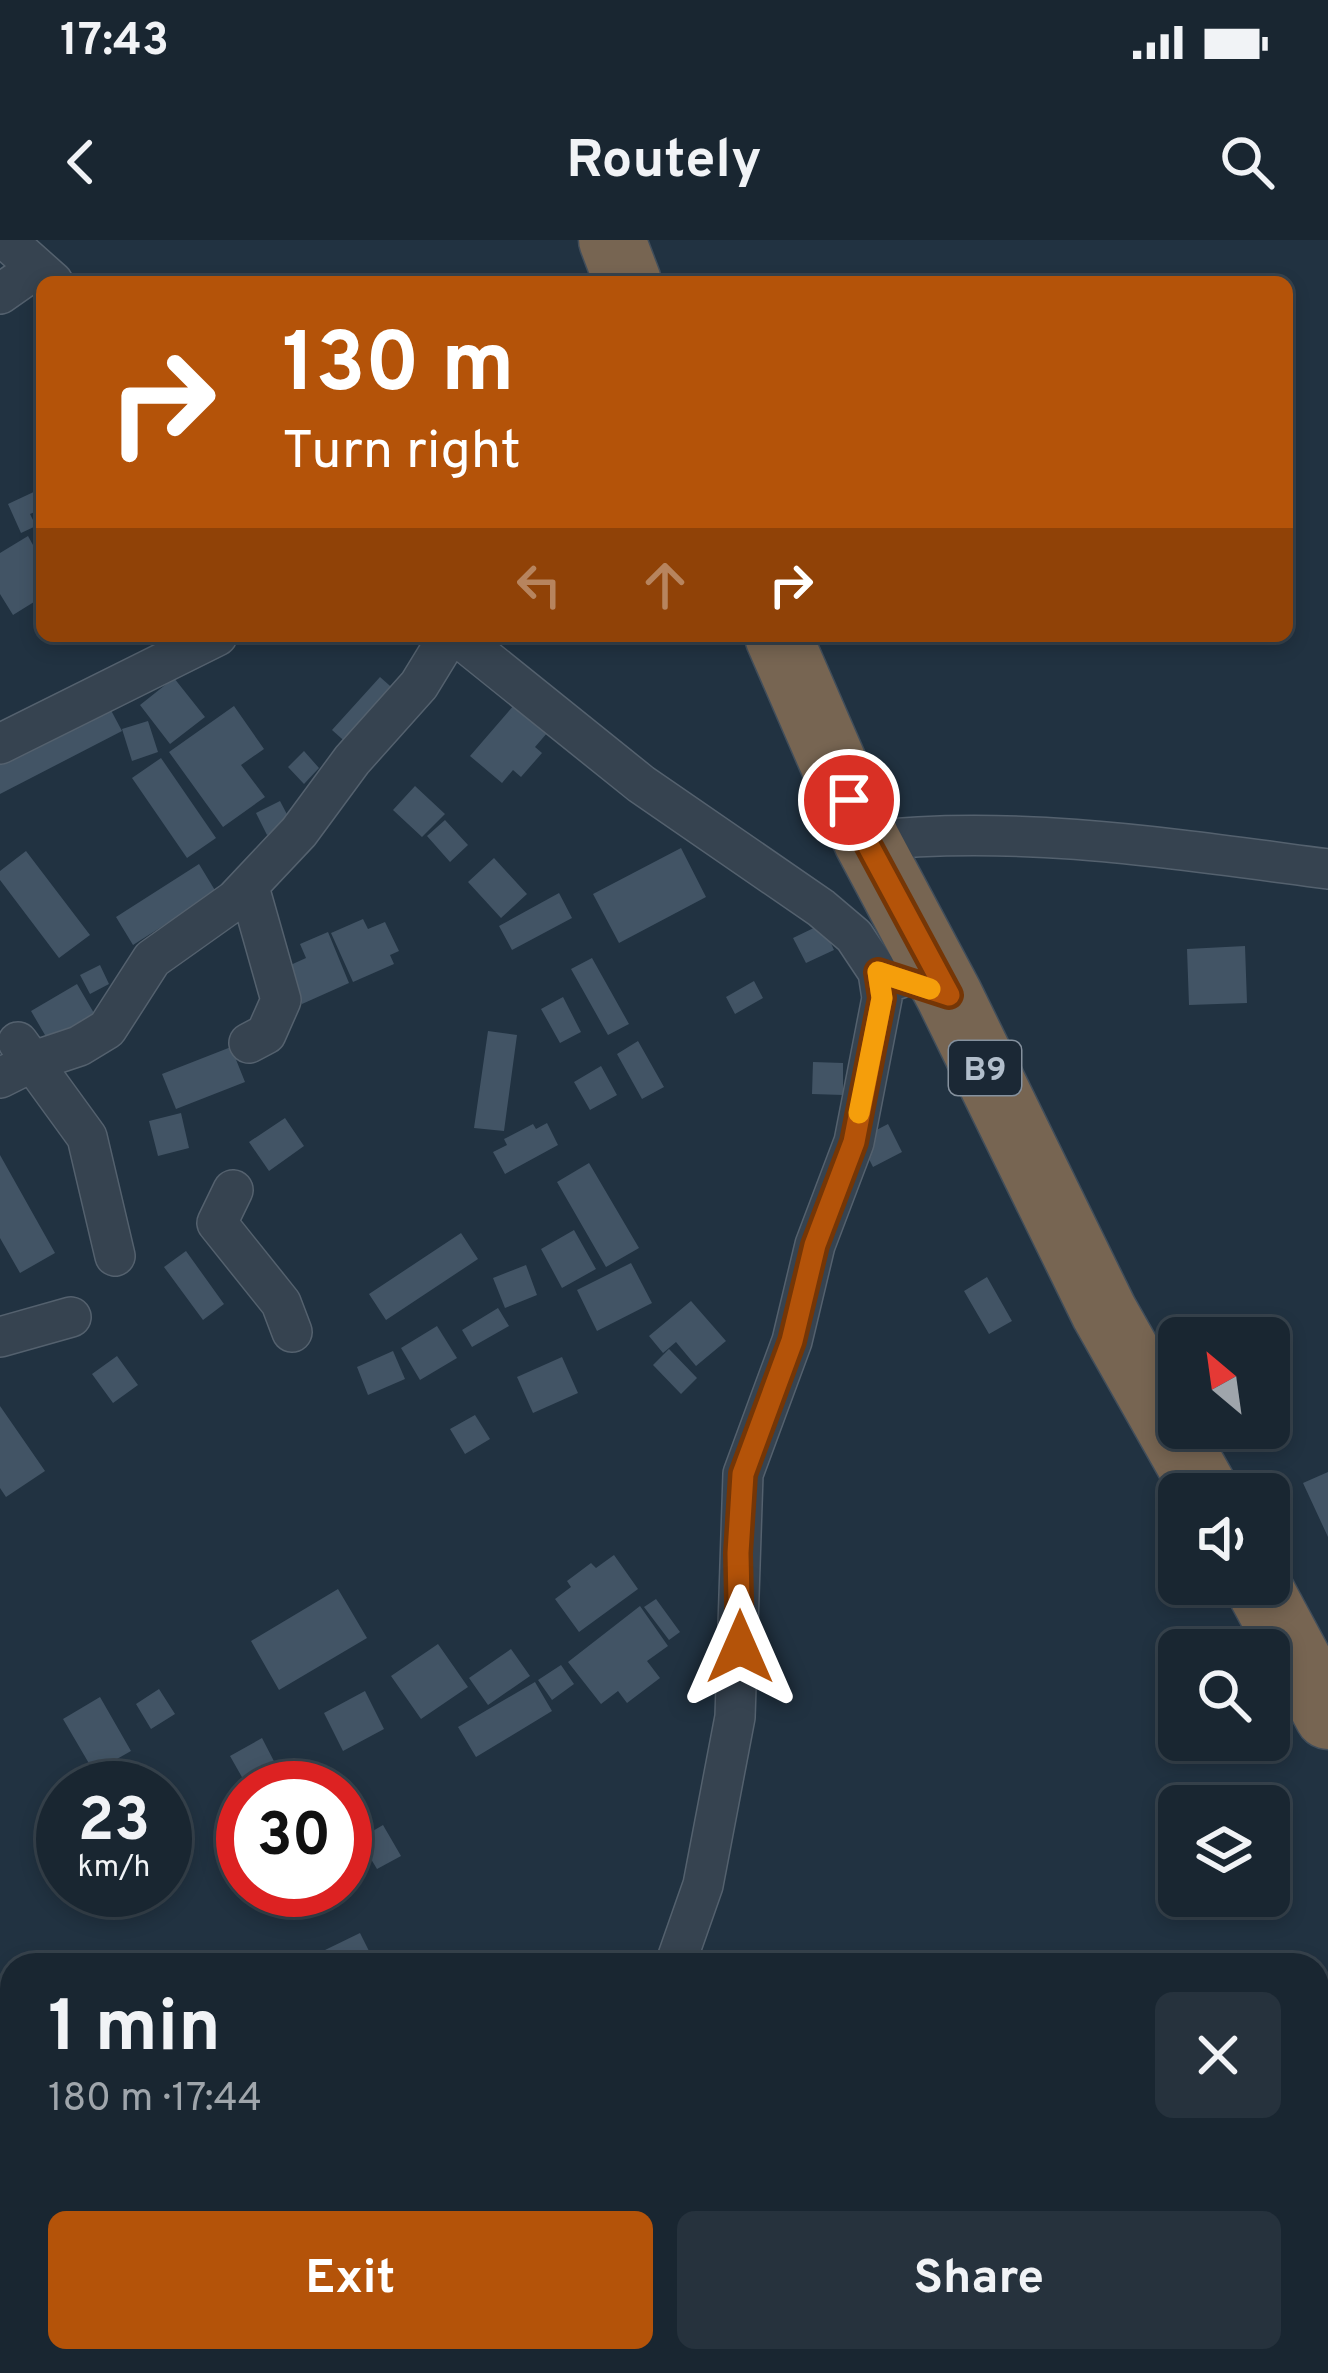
<!DOCTYPE html>
<meta charset="utf-8">
<style>
body{margin:0;font-family:Overpass,sans-serif;background:#26323d;color:#f1f3f6;height:100vh;display:flex;flex-direction:column;font-size:45px;white-space:nowrap}
*{box-sizing:border-box;margin:0}
p{font-size:39px;color:#9fa5ab}
.icon{flex:none;width:66px;height:66px;fill:none;stroke:currentColor;stroke-width:2;stroke-linecap:round;stroke-linejoin:round}
.map{position:relative;flex:1;overflow:hidden}
.side{position:absolute;left:0px;top:1713px;width:1329px;height:420px;display:flex;flex-direction:column;background:#192631;border-radius:36px 36px 0 0;box-shadow:0 6px 18px #0003,0 0 0 3px #37434d}
.side>*{flex:none}
.top-card{position:absolute;left:36px;top:36px;width:1257px;height:366px;border-radius:18px;box-shadow:0 6px 18px #0003,0 0 0 3px #37434d;background:#b45309;color:#fff;overflow:hidden}
.needle{width:78px;rotate:331deg}
.fabs{position:absolute;left:1158px;top:1077px;display:grid;gap:24px}
.fabs a{display:grid;place-items:center;width:132px;height:132px;border-radius:18px;background:#192631;box-shadow:0 6px 18px #0003,0 0 0 3px #37434d;font-size:60px}
.speed{position:absolute;left:36px;top:1521px;display:flex;gap:24px;font-size:60px;font-weight:700;text-align:center}
.speed>*{display:grid;place-content:center;width:156px;height:156px;border-radius:50%;background:#192631;box-shadow:0 6px 18px #0003,0 0 0 3px #37434d;line-height:1}
.speed small{font-size:30px;font-weight:400}
.speed .limit{border:18px solid #d22;background:#fff;color:#111}
.pin{position:absolute;display:grid;place-items:center;width:102px;height:102px;color:#fff;margin:-51px;border:6px solid #fff;border-radius:50%;box-shadow:0 3px 12px #0007}
.me{position:absolute;width:132px;margin:-66px;rotate:0deg;stroke-linejoin:round;filter:drop-shadow(0 0 9px #0008)}
.turn{display:flex;align-items:center;gap:42px;height:252px;padding:0 48px;font-size:54px}
.turn .icon{width:156px;height:156px;stroke-width:2.5}
.turn b{display:block;font-size:84px;line-height:102px}
.lanes{display:flex;align-items:center;height:114px;padding:0 48px;background:#0003;justify-content:center;gap:60px;direction:ltr}
.lanes .off{opacity:.35}
.round{display:grid;place-items:center;flex:none;width:126px;height:126px;border-radius:18px;background:#26323d}
.head{display:flex;align-items:center;justify-content:space-between;height:204px;padding:0 48px}
h1{font-size:72px;font-weight:700;line-height:90px}
.action{display:flex;gap:24px;margin-top:auto;padding:24px 48px}
.action a{flex:1;height:138px;border-radius:18px;background:#b45309;color:#fff;font-size:48px;font-weight:700;line-height:138px;text-align:center}
.action a+a{background:#26323d;color:#f1f3f6}
.status{display:flex;justify-content:space-between;align-items:center;height:84px;padding:0 60px;background:#192631;direction:ltr}
.status svg{height:33px;fill:currentColor}
header{display:flex;justify-content:space-between;align-items:center;height:156px;padding:0 48px;background:#192631;font-size:54px;font-weight:700}
.map>svg:first-child{display:block}
.building{fill:#425465}
.lines{fill:none;stroke-linecap:round;stroke-linejoin:round}
.street-casing{stroke:#54616e;stroke-width:42}
.highway-casing{stroke:#414e5b;stroke-width:69}
.street{stroke:#364350;stroke-width:39}
.highway{stroke:#776552;stroke-width:66}
.route-casing{stroke:#753606;stroke-width:30}
.route{stroke:#b45309;stroke-width:21}
.slow{stroke:#f59e0b;stroke-width:21}
.labels{text-anchor:middle;stroke-width:10;stroke-linejoin:round;paint-order:stroke}
.shield{fill:#1b2835;stroke:#85919e;stroke-width:3}
.shield-label{font-size:33px;font-weight:bold;fill:#b2becb}
</style>
<div class="status"><b>17:43</b><svg viewBox="0 0 49 12"><path d="M0 12V9h3v3zM5 12V6h3v6zM10 12V3h3v9zM15 12V0h3v12zM26 1h20v11H26zM47 4h2v5h-2z"/></svg></div>
<header><svg class="icon" aria-label="back" viewBox="0 0 24 24"><path d="M15 5l-7 7 7 7"/></svg>Routely<svg class="icon" aria-label="search" viewBox="0 0 24 24"><circle cx="10" cy="10" r="6"/><path d="M15 15l6 6"/></svg></header>
<div class="map">
<svg width="1328" height="2133" viewBox="0 0 1328 2133">
<rect width="100%" height="100%" fill="#213241"/>
<path class="building" d="M 40,249 L 42,269 L 30,274 L 36,286 L 21,293 L 8,264 Z
M 28,296 L 33,305 L 42,300 L 42,357 L 13,375 L 0,354 L 0,313 Z
M 380,437 L 398,453 L 350,506 L 332,490 Z
M 174,438 L 205,477 L 170,504 L 140,465 Z
M 105,459 L 122,491 L 0,554 L 0,513 Z
M 515,464 L 548,492 L 535,507 L 542,513 L 521,537 L 513,530 L 502,543 L 470,516 Z
M 234,466 L 264,509 L 241,525 L 265,557 L 223,587 L 169,512 Z
M 148,481 L 158,512 L 132,521 L 122,489 Z
M 304,511 L 319,528 L 304,544 L 288,527 Z
M 161,518 L 216,598 L 187,618 L 132,538 Z
M 415,546 L 445,574 L 422,597 L 393,570 Z
M 280,561 L 291,582 L 267,595 L 256,573 Z
M 445,580 L 468,605 L 450,622 L 427,596 Z
M 681,608 L 706,657 L 619,703 L 593,654 Z
M 26,611 L 90,695 L 59,718 L 0,640 L 0,631 Z
M 494,618 L 527,654 L 501,678 L 468,642 Z
M 199,624 L 216,652 L 133,705 L 116,677 Z
M 559,653 L 572,678 L 512,710 L 499,686 Z
M 363,679 L 368,689 L 385,682 L 399,711 L 390,715 L 394,724 L 353,742 L 331,693 Z
M 822,684 L 834,710 L 806,723 L 793,698 Z
M 328,692 L 349,743 L 302,764 L 286,727 L 306,718 L 300,704 Z
M 1245,706 L 1247,763 L 1189,765 L 1187,709 Z
M 592,718 L 629,784 L 608,795 L 571,729 Z
M 100,725 L 109,744 L 90,754 L 80,735 Z
M 754,741 L 763,758 L 735,774 L 726,757 Z
M 77,744 L 98,780 L 52,807 L 31,771 Z
M 563,757 L 581,792 L 560,803 L 541,769 Z
M 488,791 L 517,795 L 504,891 L 474,888 Z
M 638,801 L 664,847 L 642,859 L 617,814 Z
M 231,807 L 245,842 L 176,869 L 162,834 Z
M 813,822 L 843,823 L 843,855 L 812,854 Z
M 601,826 L 617,855 L 590,870 L 574,842 Z
M 181,873 L 189,908 L 158,916 L 149,881 Z
M 285,878 L 304,906 L 269,931 L 249,902 Z
M 547,883 L 558,905 L 505,934 L 493,912 L 507,905 L 504,899 L 533,884 L 536,889 Z
M 888,884 L 902,912 L 873,927 L 859,899 Z
M 0,915 L 55,1013 L 20,1033 L 0,998 Z
M 589,923 L 639,1008 L 606,1027 L 557,942 Z
M 574,990 L 596,1029 L 562,1048 L 541,1009 Z
M 461,993 L 478,1019 L 386,1080 L 369,1054 Z
M 186,1011 L 224,1064 L 203,1080 L 164,1027 Z
M 631,1023 L 652,1063 L 597,1091 L 577,1050 Z
M 526,1025 L 537,1055 L 505,1068 L 493,1038 Z
M 987,1037 L 1012,1081 L 989,1094 L 964,1051 Z
M 691,1061 L 726,1101 L 696,1126 L 676,1102 L 663,1113 L 649,1096 Z
M 498,1068 L 509,1086 L 472,1107 L 462,1090 Z
M 437,1086 L 457,1118 L 420,1140 L 401,1108 Z
M 669,1109 L 697,1138 L 681,1154 L 653,1125 Z
M 393,1111 L 405,1139 L 368,1155 L 357,1127 Z
M 117,1116 L 138,1145 L 113,1163 L 92,1134 Z
M 562,1117 L 578,1153 L 533,1173 L 517,1137 Z
M 0,1166 L 45,1231 L 6,1257 L 0,1248 Z
M 475,1175 L 490,1199 L 465,1214 L 450,1189 Z
M 1328,1232 L 1328,1297 L 1303,1243 Z
M 614,1315 L 638,1349 L 579,1392 L 555,1359 L 571,1347 L 567,1341 L 591,1323 L 596,1328 Z
M 338,1349 L 367,1398 L 279,1450 L 251,1401 Z
M 656,1359 L 680,1392 L 669,1400 L 644,1367 Z
M 640,1366 L 668,1406 L 647,1421 L 660,1438 L 627,1463 L 618,1451 L 601,1464 L 568,1422 Z
M 438,1404 L 468,1447 L 421,1479 L 391,1436 Z
M 511,1409 L 530,1436 L 488,1465 L 469,1438 Z
M 561,1425 L 574,1444 L 552,1460 L 538,1440 Z
M 535,1442 L 552,1471 L 476,1517 L 458,1487 Z
M 159,1449 L 175,1474 L 151,1489 L 136,1464 Z
M 365,1451 L 384,1489 L 343,1511 L 324,1473 Z
M 100,1457 L 131,1511 L 94,1532 L 63,1479 Z
M 262,1498 L 278,1529 L 247,1546 L 230,1516 Z
M 345,1542 L 364,1576 L 349,1585 L 345,1578 L 345,1548 L 334,1548 Z
M 383,1585 L 401,1616 L 377,1629 L 359,1599 Z
M 360,1693 L 376,1725 L 333,1725 L 325,1710 Z
M 38,2121 L 112,2121 L 117,2133 L 23,2133 L 21,2128 Z"/>
<g class="lines">
<g class="street-casing">
<path id="street" d="M 6,0 L 53,42
M 0,54 L 37,28
M 457,396 L 641,544 L 821,668 L 854,696 L 878,732 L 898,739
M 0,504 L 217,396
M 867,601 C 1019,584 1176,609 1328,629
M 18,802 L 87,897 L 115,1016
M 249,803 L 266,794 L 281,760 L 249,647
M 0,838 L 34,821 L 79,806 L 107,789 L 152,719 L 235,660 L 299,592 L 352,520 L 419,445 L 449,396
M 233,950 L 217,983 L 281,1063 L 292,1092
M 0,1097 L 71,1077
M 675,1725 L 703,1645 L 735,1477 L 743,1234 L 792,1101 L 815,1005 L 854,902 L 882,758 L 878,732
M 560,2133 L 562,2121"/>
</g>
<g class="highway-casing">
<path id="highway" d="M 612,0 L 628,42
M 778,396 L 867,601 L 949,755 L 1104,1072 L 1207,1254
M 1257,1344 L 1328,1476"/>
</g>
<use href="#street" class="street"/>
<use href="#highway" class="highway"/>
</g>
<g class="lines">
<g class="route-casing">
<path id="route" d="M 740,1407 L 738,1313 L 743,1234 L 792,1101 L 815,1005 L 854,902 L 882,758 L 878,732 L 949,755 L 866,601 L 849,560"/>
</g>
<use href="#route" class="route"/>
<path class="slow" d="M 859,873 L 882,758 L 878,732 L 930,749"/>
</g>
<g class="labels">
<rect class="shield" x="949" y="801" width="72" height="54" rx="9"/>
<g class="shield-label">
<text x="985" y="840">B9</text>
</g>
</g>
</svg>
<div class="fabs">
<a><svg class="needle" viewBox="-14 -14 28 28"><path d="M0-13l5 13h-10z" fill="#e53935"/><path d="M0 13l5-13h-10z" fill="#9fa5ab"/></svg></a>
<a><svg class="icon" aria-label="sound" viewBox="0 0 24 24"><path d="M4 9h4l5-4v14l-5-4H4zM17 9q2 3 0 6"/></svg></a>
<a><svg class="icon" aria-label="search" viewBox="0 0 24 24"><circle cx="10" cy="10" r="6"/><path d="M15 15l6 6"/></svg></a>
<a><svg class="icon" aria-label="layers" viewBox="0 0 24 24"><path d="M12 4l9 5-9 5-9-5zM3 14l9 5 9-5"/></svg></a>
</div>
<div class="speed"><div>23<small>km/h</small></div><div class="limit">30</div></div>
<div class="pin" style="left:849px;top:560px;background:#d93025"><svg class="icon" aria-label="arrive" viewBox="0 0 24 24"><path d="M6 21V4h12l-3 4 3 4H6"/></svg></div>
<svg class="me" style="left:740px;top:1407px" viewBox="-20 -20 40 40"><path d="M0-17L14 15 0 8-14 15z" fill="#b45309" stroke="#fff" stroke-width="4"/></svg>
<div class="top-card">
<div class="turn"><svg class="icon" aria-label="right" viewBox="0 0 24 24"><path d="M7 20v-9h11M14 6l5 5-5 5"/></svg><div><b>130 m</b>Turn right</div></div>
<div class="lanes"><svg class="icon off" aria-label="left" viewBox="0 0 24 24"><path d="M17 20v-9H6M10 6l-5 5 5 5"/></svg><svg class="icon off" aria-label="ahead" viewBox="0 0 24 24"><path d="M12 20V5M6 11l6-6 6 6"/></svg><svg class="icon" aria-label="right" viewBox="0 0 24 24"><path d="M7 20v-9h11M14 6l5 5-5 5"/></svg></div>
</div>
<section class="side">
<div class="head"><div><h1>1 min</h1><p>180 m · 17:44</p></div><a class="round"><svg class="icon" aria-label="close" viewBox="0 0 24 24"><path d="M6 6l12 12M18 6L6 18"/></svg></a></div>
<div class="action"><a>Exit</a><a>Share</a></div>
</section>
</div>
